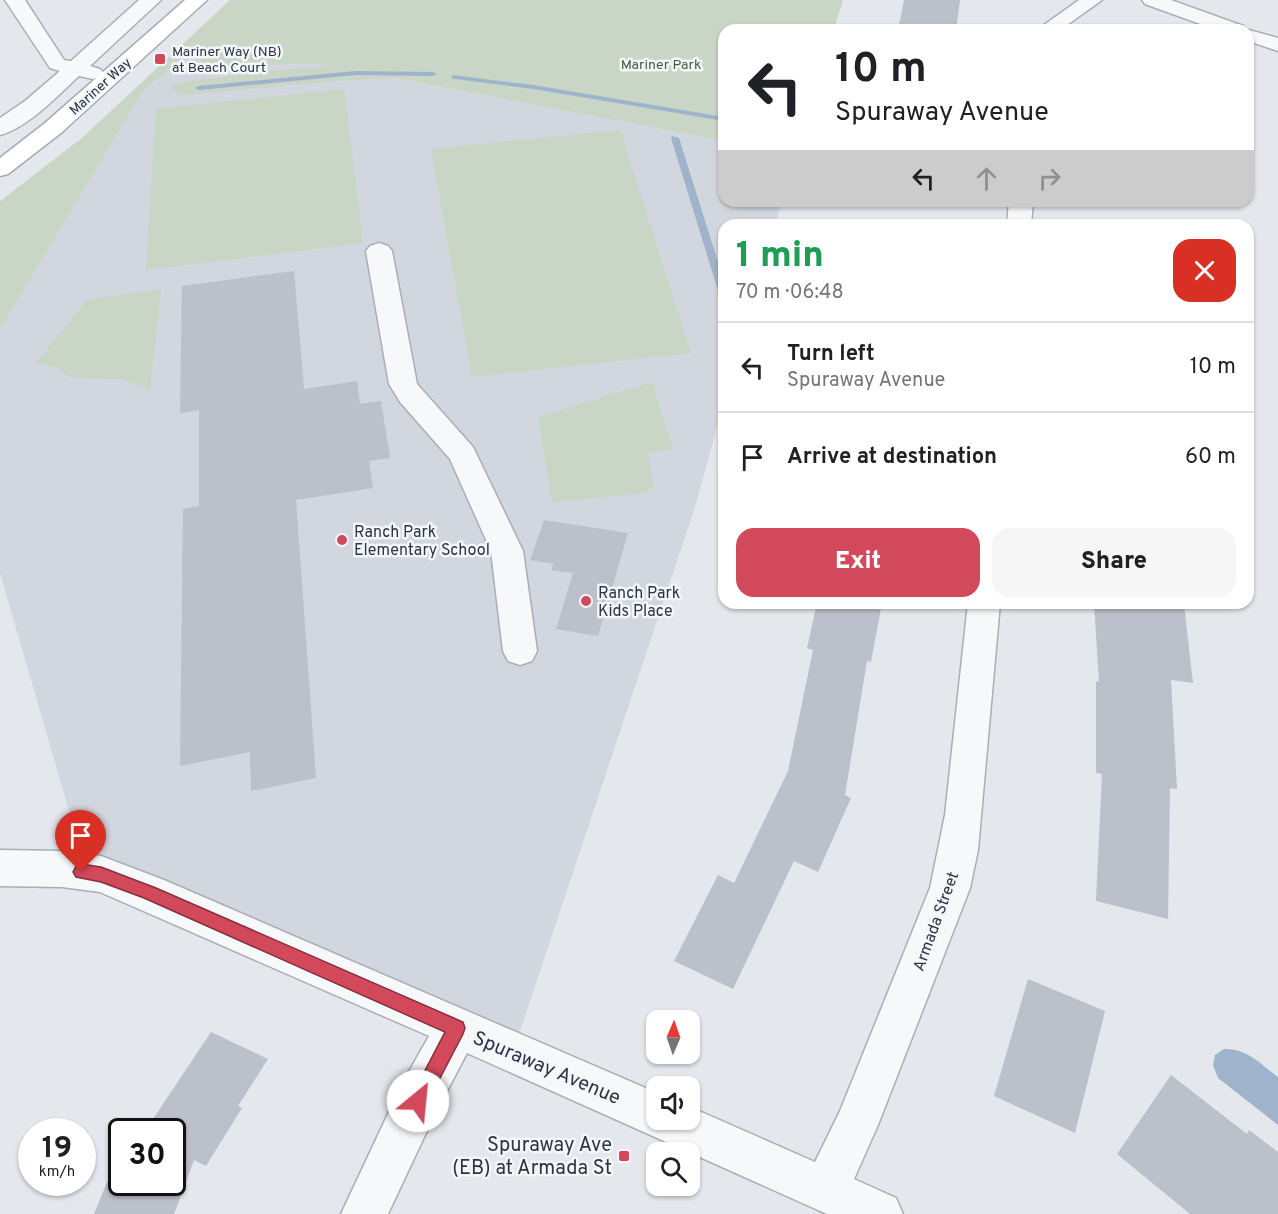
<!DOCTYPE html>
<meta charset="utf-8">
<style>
body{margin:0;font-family:Overpass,sans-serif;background:#f6f6f6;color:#202124;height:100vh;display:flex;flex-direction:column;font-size:22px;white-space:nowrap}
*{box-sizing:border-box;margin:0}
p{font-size:20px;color:#757577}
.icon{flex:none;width:33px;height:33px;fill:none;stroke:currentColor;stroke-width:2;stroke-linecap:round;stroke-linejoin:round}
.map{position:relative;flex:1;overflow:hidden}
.side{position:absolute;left:718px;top:219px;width:536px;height:390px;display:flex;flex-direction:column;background:#fff;border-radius:18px;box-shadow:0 2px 4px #0004}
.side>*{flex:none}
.top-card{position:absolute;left:718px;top:24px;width:536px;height:183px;border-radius:18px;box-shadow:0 2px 4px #0004;background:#fff;color:#202124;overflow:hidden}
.needle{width:39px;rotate:2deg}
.tools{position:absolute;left:646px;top:1010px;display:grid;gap:12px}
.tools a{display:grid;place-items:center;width:54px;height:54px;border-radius:12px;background:#fff;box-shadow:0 2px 4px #0004;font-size:30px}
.speed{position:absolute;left:18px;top:1118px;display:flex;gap:12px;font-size:30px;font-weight:700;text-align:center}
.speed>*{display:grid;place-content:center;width:78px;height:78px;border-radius:50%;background:#fff;box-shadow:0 2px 4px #0004;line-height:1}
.speed small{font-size:15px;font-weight:400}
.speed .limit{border:3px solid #111;border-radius:9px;background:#fff;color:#111}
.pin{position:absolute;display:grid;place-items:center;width:51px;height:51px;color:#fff;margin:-62px -26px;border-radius:50% 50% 50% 0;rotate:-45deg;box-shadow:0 0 6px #0007}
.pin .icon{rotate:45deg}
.me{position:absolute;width:66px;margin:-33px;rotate:28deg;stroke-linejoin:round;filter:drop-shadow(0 0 4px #0008)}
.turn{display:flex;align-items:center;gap:21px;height:126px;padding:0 18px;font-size:27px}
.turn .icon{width:78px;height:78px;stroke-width:2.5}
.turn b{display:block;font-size:42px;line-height:51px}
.lanes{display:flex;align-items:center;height:57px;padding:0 18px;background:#0003;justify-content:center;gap:30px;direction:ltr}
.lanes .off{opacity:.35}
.round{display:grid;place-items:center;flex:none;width:63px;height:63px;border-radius:18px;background:#f6f6f6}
.summary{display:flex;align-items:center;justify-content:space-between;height:102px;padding:0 18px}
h1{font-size:36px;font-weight:800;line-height:45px;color:#1e9e55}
.primary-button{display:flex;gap:12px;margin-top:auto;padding:12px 18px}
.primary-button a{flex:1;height:69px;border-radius:18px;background:#d1495b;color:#fff;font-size:24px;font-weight:800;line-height:69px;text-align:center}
.primary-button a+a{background:#f6f6f6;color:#202124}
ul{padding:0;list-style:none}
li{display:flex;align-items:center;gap:18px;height:90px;padding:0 18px;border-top:2px solid #e0e0e0}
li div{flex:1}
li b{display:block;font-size:22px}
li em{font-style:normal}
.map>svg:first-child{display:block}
.built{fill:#d2d6de}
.green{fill:#c9d6c5}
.water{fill:#9fb4cc}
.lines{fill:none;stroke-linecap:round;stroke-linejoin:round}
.stream{fill:#9fb4cc;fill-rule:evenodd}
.building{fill:#bbc0ca}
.minor-casing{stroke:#a9aeb7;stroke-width:3}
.major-casing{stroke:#a3abb8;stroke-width:3}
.minor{fill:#f7f8fa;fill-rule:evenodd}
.major{fill:#fff;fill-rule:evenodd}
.route{fill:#d1495b;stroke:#882f3b;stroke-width:1.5}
.poi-dot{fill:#d1495b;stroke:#f4f6f9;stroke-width:2}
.labels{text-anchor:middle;stroke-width:5;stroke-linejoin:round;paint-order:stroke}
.far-poi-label{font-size:14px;fill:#2b3445;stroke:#f4f6f9;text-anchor:start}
.far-park-label{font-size:14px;fill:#3f6138;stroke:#f4f6f9}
.far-street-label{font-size:14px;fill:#2b3445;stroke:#f4f6f9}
.poi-label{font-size:16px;fill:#2b3445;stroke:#f4f6f9;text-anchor:start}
.street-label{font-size:16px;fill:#2b3445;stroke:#f4f6f9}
.near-street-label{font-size:20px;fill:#2b3445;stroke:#f4f6f9}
.near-poi-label{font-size:20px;fill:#2b3445;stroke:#f4f6f9;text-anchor:end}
</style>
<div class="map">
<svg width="1278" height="1214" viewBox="0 0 1278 1214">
<rect width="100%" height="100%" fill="#e4e7ec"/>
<path class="built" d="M 201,41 L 724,141 L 724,201 L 782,201 L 775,225 L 724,225 L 724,402 L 695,507 L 515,1046 L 85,866 L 0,573 L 0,329 L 143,91 Z"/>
<path class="green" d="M 230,0 L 843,0 L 834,30 L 724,30 L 724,141 L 395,78 L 348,80 L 182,95 L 170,88 L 178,83 L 267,71 L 331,66 L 313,63 L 208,67 L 196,60 L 190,51 L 143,91 L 0,329 L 0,201 L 82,138 Z
M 344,89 L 363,243 L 146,270 L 156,109 Z
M 620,130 L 691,353 L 472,377 L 431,149 Z
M 161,289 L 150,390 L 123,379 L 71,378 L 55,366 L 35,364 L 87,300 Z
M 652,382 L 673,449 L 648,453 L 654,485 L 645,493 L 552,502 L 538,417 Z"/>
<path class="water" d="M 1224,1049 C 1246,1048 1261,1064 1278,1077 L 1278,1125 L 1218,1078 L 1213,1065 L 1215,1055 Z"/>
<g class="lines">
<path class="stream" d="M 356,71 L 433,72 L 437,74 L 433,76 L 356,75 L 199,90 L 195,88 L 199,86 Z
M 452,75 L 533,85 L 724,117 L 724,121 L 533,89 L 455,79 L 452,79 Z
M 672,136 L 679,138 L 724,281 L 724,297 L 719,294 L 671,138 Z"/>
</g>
<path class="building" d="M 904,0 L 960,0 L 956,30 L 898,30 Z
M 294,271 L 304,389 L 357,381 L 360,404 L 381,401 L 390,458 L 369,461 L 373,488 L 296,500 L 316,778 L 251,791 L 250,752 L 180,766 L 183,509 L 199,506 L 199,410 L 180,413 L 182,286 Z
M 544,520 L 628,533 L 598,636 L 556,629 L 573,573 L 551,570 L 554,564 L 530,560 Z
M 817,603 L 882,603 L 871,662 L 867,661 L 845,795 L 851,798 L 818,872 L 794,861 L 733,989 L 674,961 L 718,875 L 734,883 L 788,771 L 813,650 L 807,648 Z
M 1094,603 L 1168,603 L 1184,605 L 1193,683 L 1171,680 L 1177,789 L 1170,788 L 1168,919 L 1096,901 L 1102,774 L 1096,773 L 1096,681 L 1099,682 Z
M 1028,979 L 1105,1011 L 1075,1133 L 994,1096 Z
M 211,1032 L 268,1059 L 238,1106 L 242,1108 L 206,1166 L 194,1160 L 174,1214 L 94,1214 L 107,1182 L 111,1183 L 122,1167 L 122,1182 L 172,1182 L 172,1131 L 145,1131 Z
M 1171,1075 L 1247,1134 L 1249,1130 L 1278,1152 L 1278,1214 L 1190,1214 L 1117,1154 Z"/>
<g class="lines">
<g class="minor-casing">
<path id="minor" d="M 5,0 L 25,0 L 64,60 L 71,61 L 139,0 L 161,0 L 90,66 L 100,69 L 104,73 L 100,77 L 93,79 L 79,76 C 58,95 28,128 0,135 L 0,118 L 25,101 L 60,71 L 50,68 Z
M 1079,0 L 1102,0 L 1060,30 L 1037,30 Z
M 1142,0 L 1171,0 L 1243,26 L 1245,29 L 1278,38 L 1278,51 L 1248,41 L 1248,30 L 1217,30 L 1145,4 Z
M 1009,201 L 1033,201 L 1031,225 L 1007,225 Z
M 379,243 L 388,246 L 392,251 L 417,384 L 473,447 L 523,551 L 537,651 L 532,661 L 520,665 L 508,661 L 503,651 L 491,551 L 450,459 L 400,402 L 389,384 L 366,251 L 370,246 Z
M 968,603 L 1000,603 L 978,850 L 970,888 L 878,1125 L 854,1179 L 896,1198 L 903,1214 L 827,1214 L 467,1053 L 434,1116 L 388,1214 L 341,1214 L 402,1084 L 429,1036 L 100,892 L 62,887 L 0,886 L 0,850 L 62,851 L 101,856 L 164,880 L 657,1093 L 657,1119 L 690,1119 L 690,1107 L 815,1162 L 840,1111 L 930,888 L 945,815 Z"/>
</g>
<g class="major-casing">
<path id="major" d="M 185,0 L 207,0 L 61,133 L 8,174 L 0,176 L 0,158 L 45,123 Z"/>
</g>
<use href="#minor" class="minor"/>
<use href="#major" class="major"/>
</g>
<path class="route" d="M 81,864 L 101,867 L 156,888 L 463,1022 L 465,1028 L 463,1034 L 425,1107 L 418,1110 L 412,1107 L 409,1101 L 445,1032 L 144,898 L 101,882 L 76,877 L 73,872 L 76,866 Z"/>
<g class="poi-dot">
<rect x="154" y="53" width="12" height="12" rx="3"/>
<circle cx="342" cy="540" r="6"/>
<circle cx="586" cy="601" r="6"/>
<rect x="618" y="1150" width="12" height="12" rx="3"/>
</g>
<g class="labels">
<g class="far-poi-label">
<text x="172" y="56">Mariner Way (NB)<tspan x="172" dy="16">at Beach Court</tspan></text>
</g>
<g class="far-park-label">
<text x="661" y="69">Mariner Park</text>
</g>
<g class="far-street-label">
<text transform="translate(100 86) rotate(-42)" y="5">Mariner Way</text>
</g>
<g class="poi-label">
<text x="354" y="537">Ranch Park<tspan x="354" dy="18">Elementary School</tspan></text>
<text x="598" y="598">Ranch Park<tspan x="598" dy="18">Kids Place</tspan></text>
</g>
<g class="street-label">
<text transform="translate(935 921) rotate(-70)" y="6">Armada Street</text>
</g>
<g class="near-street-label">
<text transform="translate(547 1067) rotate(23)" y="7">Spuraway Avenue</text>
</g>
<g class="near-poi-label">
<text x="612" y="1151">Spuraway Ave<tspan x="612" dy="23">(EB) at Armada St</tspan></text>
</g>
</g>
</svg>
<div class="tools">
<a><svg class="needle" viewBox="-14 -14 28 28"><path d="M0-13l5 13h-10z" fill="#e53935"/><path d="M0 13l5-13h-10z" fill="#757577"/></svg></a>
<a><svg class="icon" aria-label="sound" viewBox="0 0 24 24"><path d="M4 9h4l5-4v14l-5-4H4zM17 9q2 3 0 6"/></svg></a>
<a><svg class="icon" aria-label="search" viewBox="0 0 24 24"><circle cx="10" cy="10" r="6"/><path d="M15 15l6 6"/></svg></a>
</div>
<div class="speed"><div>19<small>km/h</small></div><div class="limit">30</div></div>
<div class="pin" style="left:81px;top:872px;background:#d93025"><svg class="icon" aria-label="arrive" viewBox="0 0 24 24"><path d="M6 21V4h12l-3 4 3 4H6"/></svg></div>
<svg class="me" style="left:418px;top:1101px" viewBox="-20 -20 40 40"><circle r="19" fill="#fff"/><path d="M0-13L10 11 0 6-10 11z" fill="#d1495b"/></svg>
<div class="top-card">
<div class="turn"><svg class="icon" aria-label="left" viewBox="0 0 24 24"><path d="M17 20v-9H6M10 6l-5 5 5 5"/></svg><div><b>10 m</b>Spuraway Avenue</div></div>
<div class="lanes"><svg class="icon" aria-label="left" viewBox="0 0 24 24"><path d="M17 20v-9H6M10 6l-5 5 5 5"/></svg><svg class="icon off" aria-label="ahead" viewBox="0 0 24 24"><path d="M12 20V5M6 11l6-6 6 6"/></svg><svg class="icon off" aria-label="right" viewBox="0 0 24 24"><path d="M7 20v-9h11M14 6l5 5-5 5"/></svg></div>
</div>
<section class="side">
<div class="summary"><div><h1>1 min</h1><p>70 m · 06:48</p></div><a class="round" style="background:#d93025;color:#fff"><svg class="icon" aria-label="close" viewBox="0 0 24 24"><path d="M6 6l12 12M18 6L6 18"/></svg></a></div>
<ul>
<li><svg class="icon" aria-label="left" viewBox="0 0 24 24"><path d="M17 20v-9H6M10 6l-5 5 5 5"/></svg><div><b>Turn left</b><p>Spuraway Avenue</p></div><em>10 m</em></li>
<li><svg class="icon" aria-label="arrive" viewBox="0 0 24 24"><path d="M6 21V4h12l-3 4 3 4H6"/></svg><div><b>Arrive at destination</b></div><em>60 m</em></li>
</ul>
<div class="primary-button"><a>Exit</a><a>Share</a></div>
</section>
</div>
